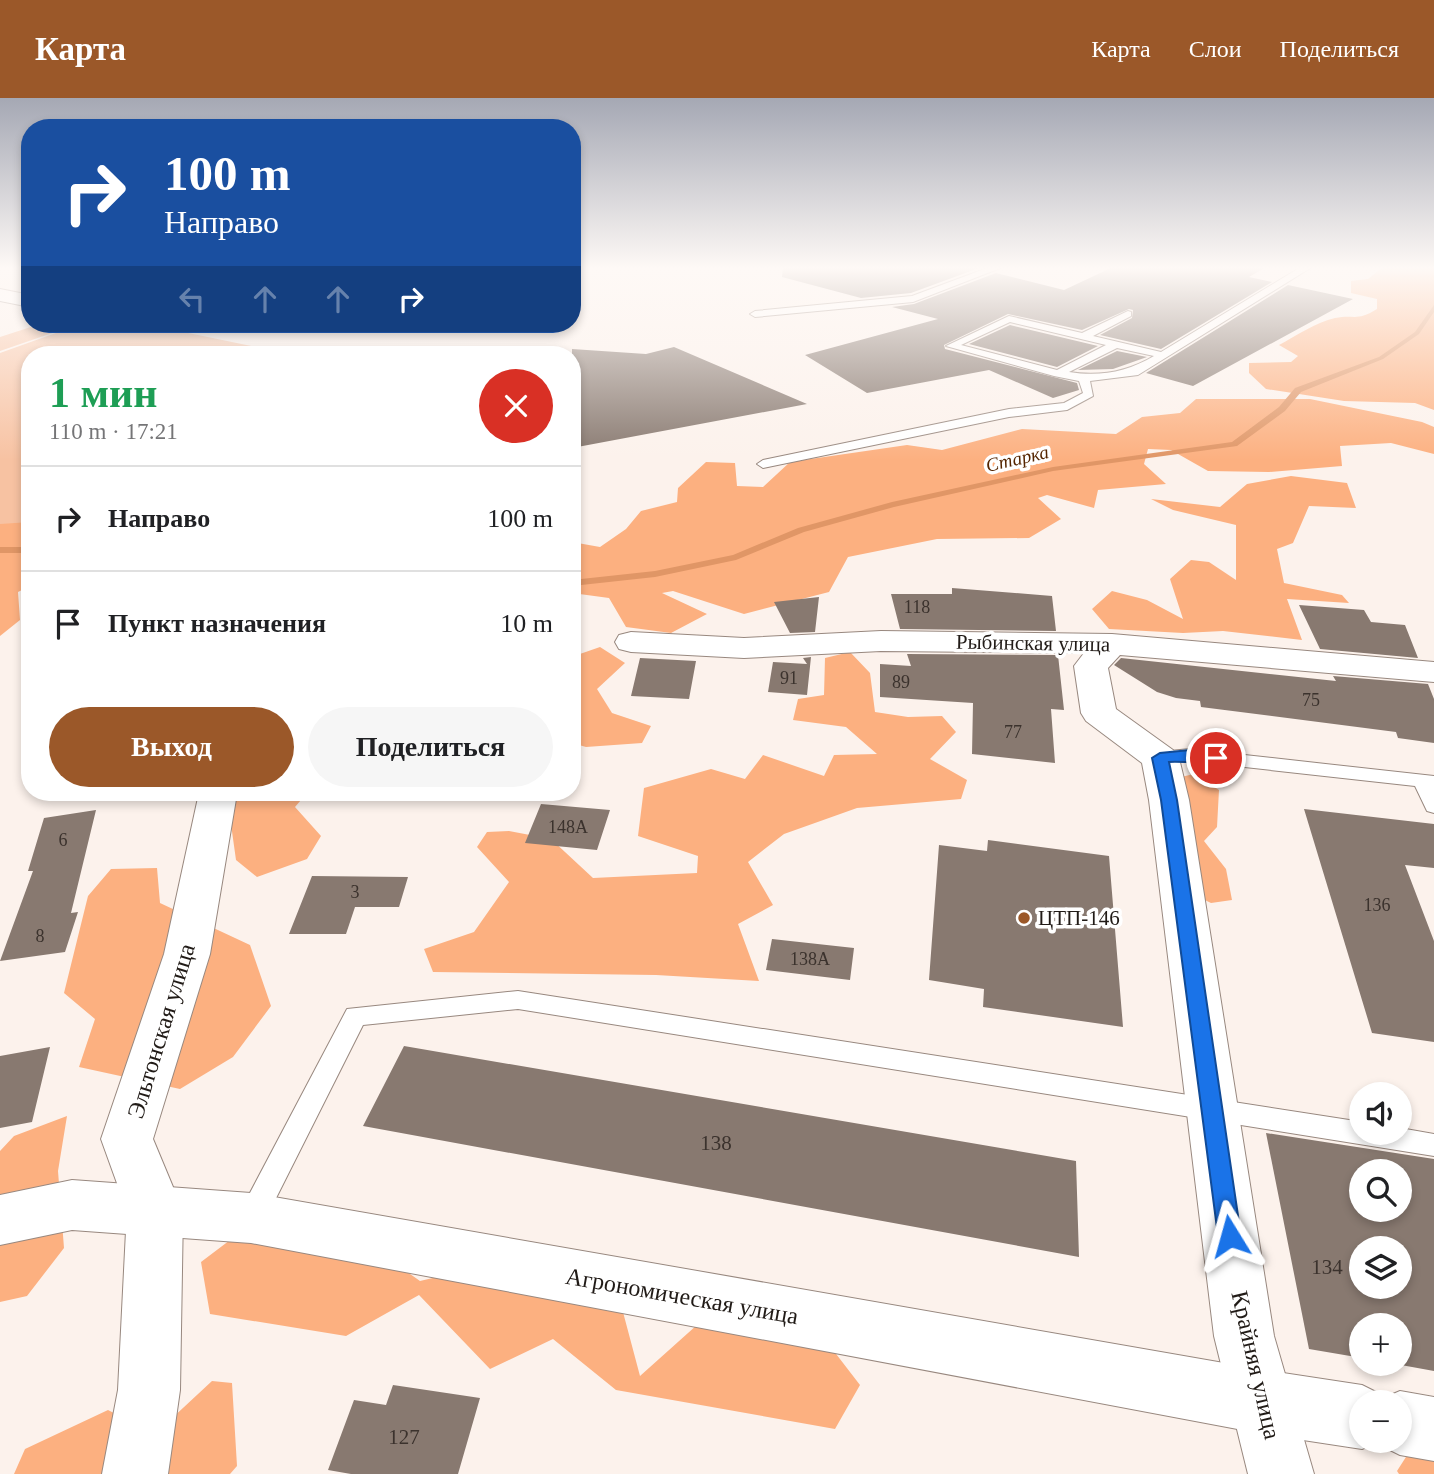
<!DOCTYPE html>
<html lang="ru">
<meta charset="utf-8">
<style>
body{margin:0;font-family:Georgia,serif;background:#f6f6f6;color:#202124;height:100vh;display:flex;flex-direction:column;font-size:26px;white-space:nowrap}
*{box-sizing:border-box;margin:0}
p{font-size:23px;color:#757577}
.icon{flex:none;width:38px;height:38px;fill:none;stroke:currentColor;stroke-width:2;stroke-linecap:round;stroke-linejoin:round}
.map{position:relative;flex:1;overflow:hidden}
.details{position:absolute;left:21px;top:248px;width:560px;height:455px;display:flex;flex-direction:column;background:#fff;border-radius:28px;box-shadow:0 4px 10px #0003}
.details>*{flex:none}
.guide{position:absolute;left:21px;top:21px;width:560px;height:214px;border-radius:28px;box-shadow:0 4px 10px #0003;background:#1a4fa0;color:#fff;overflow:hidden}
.controls{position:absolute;left:1349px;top:984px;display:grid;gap:14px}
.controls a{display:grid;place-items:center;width:63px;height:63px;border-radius:50%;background:#fff;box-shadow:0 4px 10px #0003;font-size:35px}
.pin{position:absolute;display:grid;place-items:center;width:60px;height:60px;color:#fff;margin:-30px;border:4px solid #fff;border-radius:50%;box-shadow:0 2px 7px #0007}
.me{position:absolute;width:77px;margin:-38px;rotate:352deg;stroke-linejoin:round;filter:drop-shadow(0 0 5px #0008)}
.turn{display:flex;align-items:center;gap:24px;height:147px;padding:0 28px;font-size:32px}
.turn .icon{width:91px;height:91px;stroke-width:2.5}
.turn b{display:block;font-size:49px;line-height:60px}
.lanes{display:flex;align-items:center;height:66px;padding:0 28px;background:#0003;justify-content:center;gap:35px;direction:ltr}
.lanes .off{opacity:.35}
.round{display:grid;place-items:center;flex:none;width:74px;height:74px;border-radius:37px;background:#f6f6f6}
.summary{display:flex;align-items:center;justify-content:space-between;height:119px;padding:0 28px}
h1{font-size:42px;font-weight:600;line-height:52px;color:#1e9e55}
.action{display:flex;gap:14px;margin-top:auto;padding:14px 28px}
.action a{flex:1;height:80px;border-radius:42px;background:#9b5829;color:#fff;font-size:28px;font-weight:600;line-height:80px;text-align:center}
.action a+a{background:#f6f6f6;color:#202124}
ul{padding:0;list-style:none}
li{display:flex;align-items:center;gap:21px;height:105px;padding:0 28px;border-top:2px solid #e0e0e0}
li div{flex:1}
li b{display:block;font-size:26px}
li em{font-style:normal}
header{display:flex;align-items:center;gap:42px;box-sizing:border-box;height:98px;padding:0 35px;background:#9b5829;color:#fff}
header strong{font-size:33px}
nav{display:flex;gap:38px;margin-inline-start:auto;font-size:24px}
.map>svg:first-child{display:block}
.green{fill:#f7c2a2}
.forest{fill:#fcb080}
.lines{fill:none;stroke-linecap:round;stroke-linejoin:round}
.stream{fill:#e09666;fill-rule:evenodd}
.building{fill:#887970;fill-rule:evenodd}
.service-casing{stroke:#98887f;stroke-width:2}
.minor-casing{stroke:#98887f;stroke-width:2}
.tertiary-casing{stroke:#98887f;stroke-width:2}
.service{fill:#fff;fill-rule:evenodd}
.minor{fill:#fff;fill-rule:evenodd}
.tertiary{fill:#fff;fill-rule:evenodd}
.route{fill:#1a73e8;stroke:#114b97;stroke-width:2}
.poi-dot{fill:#9b5829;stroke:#fff;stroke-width:2.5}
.labels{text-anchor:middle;stroke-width:7;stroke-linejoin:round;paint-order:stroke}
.number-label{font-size:18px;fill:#3b322d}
.far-water-label{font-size:19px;font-style:italic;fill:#542500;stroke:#fff}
.street-label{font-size:21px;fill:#211b17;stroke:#fff}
.poi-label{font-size:21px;fill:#211b17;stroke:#fff;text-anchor:start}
.near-number-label{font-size:21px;fill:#3b322d}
.near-street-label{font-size:24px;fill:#211b17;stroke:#fff}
</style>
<header>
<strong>Карта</strong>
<nav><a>Карта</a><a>Слои</a><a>Поделиться</a></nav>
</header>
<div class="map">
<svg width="1434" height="1376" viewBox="0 0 1434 1376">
<rect width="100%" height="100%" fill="#fcf2ec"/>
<path class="green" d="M 81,226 L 145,226 L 294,257 L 30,257 L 30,435 L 0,432 L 0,255 Z
M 37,227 L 51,227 L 58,233 L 0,253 L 0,239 Z"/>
<path class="forest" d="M 1383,169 L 1434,169 L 1434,312 L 1415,305 L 1344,303 L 1266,291 L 1249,275 L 1249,265 L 1291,264 L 1298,258 L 1279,247 C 1296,238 1316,224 1335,220 C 1355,216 1356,224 1377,211 L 1377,201 L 1351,195 L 1351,183 L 1368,181 Z
M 1196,301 L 1310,301 L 1422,324 L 1434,329 L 1434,356 L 1391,345 L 1340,348 L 1342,368 L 1269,374 L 1208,373 L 1171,352 L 1148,351 L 1144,366 L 1166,386 L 1098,392 L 1094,410 L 1047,397 L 1038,400 L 1061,421 L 1029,440 L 937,441 L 848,459 L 829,494 L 744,516 L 673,493 L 662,495 L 707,516 L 671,535 L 626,529 L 609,500 L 572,495 L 572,444 L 600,449 L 626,431 L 641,413 L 677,404 L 678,390 L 706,364 L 735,365 L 737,388 L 763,389 L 790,364 L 907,347 L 942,352 L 1022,331 L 1116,336 L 1142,319 L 1180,315 Z
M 1291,378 L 1347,385 L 1356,410 L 1309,408 L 1293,445 L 1277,451 L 1284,485 L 1342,497 L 1349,505 L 1287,501 L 1302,542 L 1223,533 L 1183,535 L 1109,531 L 1092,511 L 1112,493 L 1147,502 L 1183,521 L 1170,481 L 1191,462 L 1209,464 L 1236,482 L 1236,427 L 1173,412 L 1151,401 L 1220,409 L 1247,386 Z
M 30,424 L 30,488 L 18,494 L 20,522 L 0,538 L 0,426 Z
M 600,549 L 625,565 L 597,591 L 612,615 L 651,628 L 642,645 L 586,649 L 572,645 L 572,554 L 577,557 Z
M 850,554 L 870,575 L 875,614 L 908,619 L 942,618 L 956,634 L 930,661 L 967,682 L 961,701 L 857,710 L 784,736 L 748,764 L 773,807 L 738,826 L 759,883 L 656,877 L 433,874 L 424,851 L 474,834 L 509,784 L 477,749 L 487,734 L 509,733 L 551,741 L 593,780 L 697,775 L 698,758 L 638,738 L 644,690 L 711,671 L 745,681 L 763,657 L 824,678 L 834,657 L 877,656 L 846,629 L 793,622 L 798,601 L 824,597 L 825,560 Z
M 1194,676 L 1219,692 L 1217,729 L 1204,743 L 1226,771 L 1232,802 L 1211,805 L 1186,793 L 1172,681 Z
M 237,695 L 307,695 L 295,709 L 321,738 L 307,761 L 257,779 L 236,762 L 228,705 Z
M 157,770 L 160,805 L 250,847 L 271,908 L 233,959 L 180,991 L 79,969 L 95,921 L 64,895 L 88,798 L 111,771 Z
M 67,1018 L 58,1073 L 64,1150 L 27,1198 L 0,1204 L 0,1053 L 14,1038 Z
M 242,1133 L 376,1152 L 420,1183 L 475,1170 L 619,1199 L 640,1278 L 707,1218 L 823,1239 L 860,1287 L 835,1331 L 616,1292 L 553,1241 L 490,1271 L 419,1197 L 346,1238 L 210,1216 L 201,1164 Z
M 212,1283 L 232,1285 L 237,1368 L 230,1376 L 14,1376 L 25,1351 L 108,1312 L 155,1336 Z
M 1413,1348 L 1434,1355 L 1434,1376 L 1399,1376 L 1397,1373 Z"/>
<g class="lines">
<path class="stream" d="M 1434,207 L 1434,214 L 1419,236 L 1383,261 L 1301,294 L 1285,313 L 1237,348 L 1053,373 L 894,409 L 804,434 L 736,462 L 655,479 L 572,488 L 572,482 L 655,473 L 733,457 L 798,430 L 892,404 L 1053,369 L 1232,344 L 1279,309 L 1295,290 L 1379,259 L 1415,234 Z
M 0,449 L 30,449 L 30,455 L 0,455 Z"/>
</g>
<path class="building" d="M 783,169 L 975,169 L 979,170 L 911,195 L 861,200 L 782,179 Z
M 1113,169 L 1266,169 L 1249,179 L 1272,184 L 1161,251 L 1100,237 L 1132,220 L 1133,212 L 1129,211 L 1082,232 L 1008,216 L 944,247 L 945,251 L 1077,285 L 1079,292 L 1053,300 L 989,272 L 867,295 L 805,257 L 938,221 L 892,209 L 914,206 L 996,175 L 1064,192 Z
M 1288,187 L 1353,201 L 1193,288 L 1146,275 Z
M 1010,227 L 1098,248 L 1057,269 L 969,246 Z
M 674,249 L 807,306 L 572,350 L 572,251 L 646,256 Z
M 1117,253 L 1147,259 L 1113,271 L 1078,272 Z
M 952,490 L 1052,498 L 1056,533 L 900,531 L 891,496 L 952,496 Z
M 819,499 L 815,534 L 790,535 L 774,504 Z
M 1299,507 L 1364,512 L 1371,524 L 1405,527 L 1418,560 L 1320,551 Z
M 907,556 L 1058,557 L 1064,612 L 1051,611 L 1055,665 L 972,656 L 973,605 L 880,599 L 880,566 L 911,568 Z
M 811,559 L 807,597 L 768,594 L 773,564 L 807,566 L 803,560 Z
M 640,560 L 696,563 L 689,601 L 631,598 Z
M 1121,560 L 1336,583 L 1333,578 L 1428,586 L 1434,601 L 1434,645 L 1398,640 L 1396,634 L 1201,609 L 1200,603 L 1176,600 L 1157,594 L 1114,567 Z
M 541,706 L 610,712 L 597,752 L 525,745 Z
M 1304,711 L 1434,726 L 1434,770 L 1405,767 L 1434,843 L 1434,944 L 1372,935 Z
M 96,712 L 71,815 L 78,814 L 65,854 L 0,863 L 33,773 L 28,773 L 44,720 Z
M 988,742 L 1109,758 L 1123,929 L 983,909 L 984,891 L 929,882 L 939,747 L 987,753 Z
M 312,778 L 408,779 L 399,809 L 355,809 L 346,836 L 289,836 Z
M 772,841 L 854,850 L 850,882 L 766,872 Z
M 404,948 L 1076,1063 L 1079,1159 L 363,1028 Z
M 50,949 L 32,1024 L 0,1030 L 0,958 Z
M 1266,1035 L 1434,1061 L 1434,1273 L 1390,1265 L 1400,1265 L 1400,1227 L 1362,1227 L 1362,1260 L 1309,1251 ZM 1362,1073 L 1400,1073 L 1400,1111 L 1362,1111 ZM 1362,1150 L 1400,1150 L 1400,1188 L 1362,1188 Z
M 393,1287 L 480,1300 L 458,1376 L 351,1376 L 328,1372 L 354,1302 L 386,1307 Z"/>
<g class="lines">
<g class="service-casing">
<path id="service" d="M 990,169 L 1003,169 L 913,204 L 755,219 L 750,216 L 755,213 L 912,198 Z
M 1301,169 L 1312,169 L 1138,277 L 1090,283 L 1093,298 L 1067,312 L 1009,319 L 763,370 L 757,366 L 763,362 L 1009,311 L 1064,305 L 1083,295 L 1079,283 L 1054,278 L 946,248 L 1009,218 L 1082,235 L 1128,213 L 1131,214 L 1131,218 L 1093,238 L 1161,254 ZM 1010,224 L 1106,247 L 1057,272 L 961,247 ZM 1117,250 L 1154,258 C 1127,274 1100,279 1069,274 Z
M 1190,651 L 1434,678 L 1434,715 L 1427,713 L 1415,688 L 1190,663 L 1160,666 L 1151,660 L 1160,654 Z
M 518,893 L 1362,1024 L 1362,1034 L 1400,1034 L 1400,1030 L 1434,1036 L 1434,1058 L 518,911 L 363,927 L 262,1128 L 252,1132 L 242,1128 L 238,1119 L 242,1110 L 347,911 Z"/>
</g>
<g class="minor-casing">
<path id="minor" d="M 0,191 L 30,197 L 30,209 L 0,203 Z
M 881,533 L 1112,536 L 1434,564 L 1434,584 L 1120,557 L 1108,570 L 1116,611 L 1173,652 L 1179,660 L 1189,702 L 1274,1238 L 1314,1376 L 1248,1376 L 1214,1238 L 1149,702 L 1142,665 L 1086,623 L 1081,615 L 1074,568 L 1084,555 L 881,553 L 744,560 L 631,554 L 619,551 L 615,544 L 619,537 L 631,534 L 744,540 Z
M 199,695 L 237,695 L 210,856 L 153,1041 L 183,1113 L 180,1292 L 168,1376 L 102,1376 L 118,1292 L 127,1113 L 101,1041 L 164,856 Z"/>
</g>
<g class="tertiary-casing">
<path id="tertiary" d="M 72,1082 L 251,1095 L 1264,1272 L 1362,1287 L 1386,1299 L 1400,1293 L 1434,1299 L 1434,1363 L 1400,1357 L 1376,1345 L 1362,1351 L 1264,1336 L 251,1145 L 72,1132 L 0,1147 L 0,1097 ZM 1362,1304 L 1400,1304 L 1400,1342 L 1362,1342 Z"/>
</g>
<use href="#service" class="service"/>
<use href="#minor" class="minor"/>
<use href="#tertiary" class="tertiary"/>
</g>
<linearGradient id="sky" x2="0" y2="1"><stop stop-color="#a5a8b4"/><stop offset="0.47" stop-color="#fef9f6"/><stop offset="1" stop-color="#fef9f6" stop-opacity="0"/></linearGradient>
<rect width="1434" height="362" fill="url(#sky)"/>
<path class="route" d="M 1190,652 L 1216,655 L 1224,660 C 1215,667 1183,663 1169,664 L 1177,702 L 1241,1138 L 1238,1145 L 1230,1149 L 1221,1145 L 1218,1138 L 1161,702 L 1152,660 L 1160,655 Z"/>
<circle class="poi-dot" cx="1024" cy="820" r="7"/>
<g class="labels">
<g class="number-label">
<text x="917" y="515">118</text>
<text x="789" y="586">91</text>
<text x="901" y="590">89</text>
<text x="1311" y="608">75</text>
<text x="1013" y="640">77</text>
<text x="568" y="735">148А</text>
<text x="63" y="748">6</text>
<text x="355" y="800">3</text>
<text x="1377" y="813">136</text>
<text x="40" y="844">8</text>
<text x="810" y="867">138А</text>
</g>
<g class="far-water-label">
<text transform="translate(1017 360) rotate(-13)" y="7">Старка</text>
</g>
<g class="street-label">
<text transform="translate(1033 545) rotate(1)" y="7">Рыбинская улица</text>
</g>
<g class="poi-label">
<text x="1038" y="827">ЦТП-146</text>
</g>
<g class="near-number-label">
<text x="716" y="1052">138</text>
<text x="1327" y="1176">134</text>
<text x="404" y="1346">127</text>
</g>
<g class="near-street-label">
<text transform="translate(161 933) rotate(-73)" y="8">Эльтонская улица</text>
<text transform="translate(682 1198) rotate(10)" y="8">Агрономическая улица</text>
<text transform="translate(1256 1267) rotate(77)" y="8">Крайняя улица</text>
</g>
</g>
</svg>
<div class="controls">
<a><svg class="icon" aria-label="sound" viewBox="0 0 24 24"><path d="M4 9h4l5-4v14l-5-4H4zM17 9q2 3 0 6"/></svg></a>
<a><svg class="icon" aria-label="search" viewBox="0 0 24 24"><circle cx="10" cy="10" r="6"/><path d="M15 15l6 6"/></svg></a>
<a><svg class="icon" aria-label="layers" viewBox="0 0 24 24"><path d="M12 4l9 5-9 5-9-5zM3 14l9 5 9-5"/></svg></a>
<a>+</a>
<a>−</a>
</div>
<div class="pin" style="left:1216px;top:660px;background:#d93025"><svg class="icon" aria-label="arrive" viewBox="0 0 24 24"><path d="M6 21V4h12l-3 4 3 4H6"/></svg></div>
<svg class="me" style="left:1230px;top:1138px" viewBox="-20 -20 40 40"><path d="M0-17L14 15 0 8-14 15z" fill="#1a73e8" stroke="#fff" stroke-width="4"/></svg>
<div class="guide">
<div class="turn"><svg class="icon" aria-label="right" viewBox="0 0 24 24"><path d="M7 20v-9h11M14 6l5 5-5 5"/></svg><div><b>100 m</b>Направо</div></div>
<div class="lanes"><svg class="icon off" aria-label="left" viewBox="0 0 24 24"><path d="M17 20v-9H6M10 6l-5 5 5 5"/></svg><svg class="icon off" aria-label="ahead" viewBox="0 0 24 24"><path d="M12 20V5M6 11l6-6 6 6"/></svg><svg class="icon off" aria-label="ahead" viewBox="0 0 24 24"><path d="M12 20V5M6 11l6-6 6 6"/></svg><svg class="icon" aria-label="right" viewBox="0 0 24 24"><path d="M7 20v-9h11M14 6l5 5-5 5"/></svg></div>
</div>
<section class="details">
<div class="summary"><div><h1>1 мин</h1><p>110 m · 17:21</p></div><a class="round" style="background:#d93025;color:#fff"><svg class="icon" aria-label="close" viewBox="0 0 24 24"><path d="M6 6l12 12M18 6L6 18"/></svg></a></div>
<ul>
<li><svg class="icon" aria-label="right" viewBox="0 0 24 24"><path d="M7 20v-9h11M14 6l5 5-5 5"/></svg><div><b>Направо</b></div><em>100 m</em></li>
<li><svg class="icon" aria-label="arrive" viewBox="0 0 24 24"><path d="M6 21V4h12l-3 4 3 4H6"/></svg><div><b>Пункт назначения</b></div><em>10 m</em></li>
</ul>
<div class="action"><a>Выход</a><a>Поделиться</a></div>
</section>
</div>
